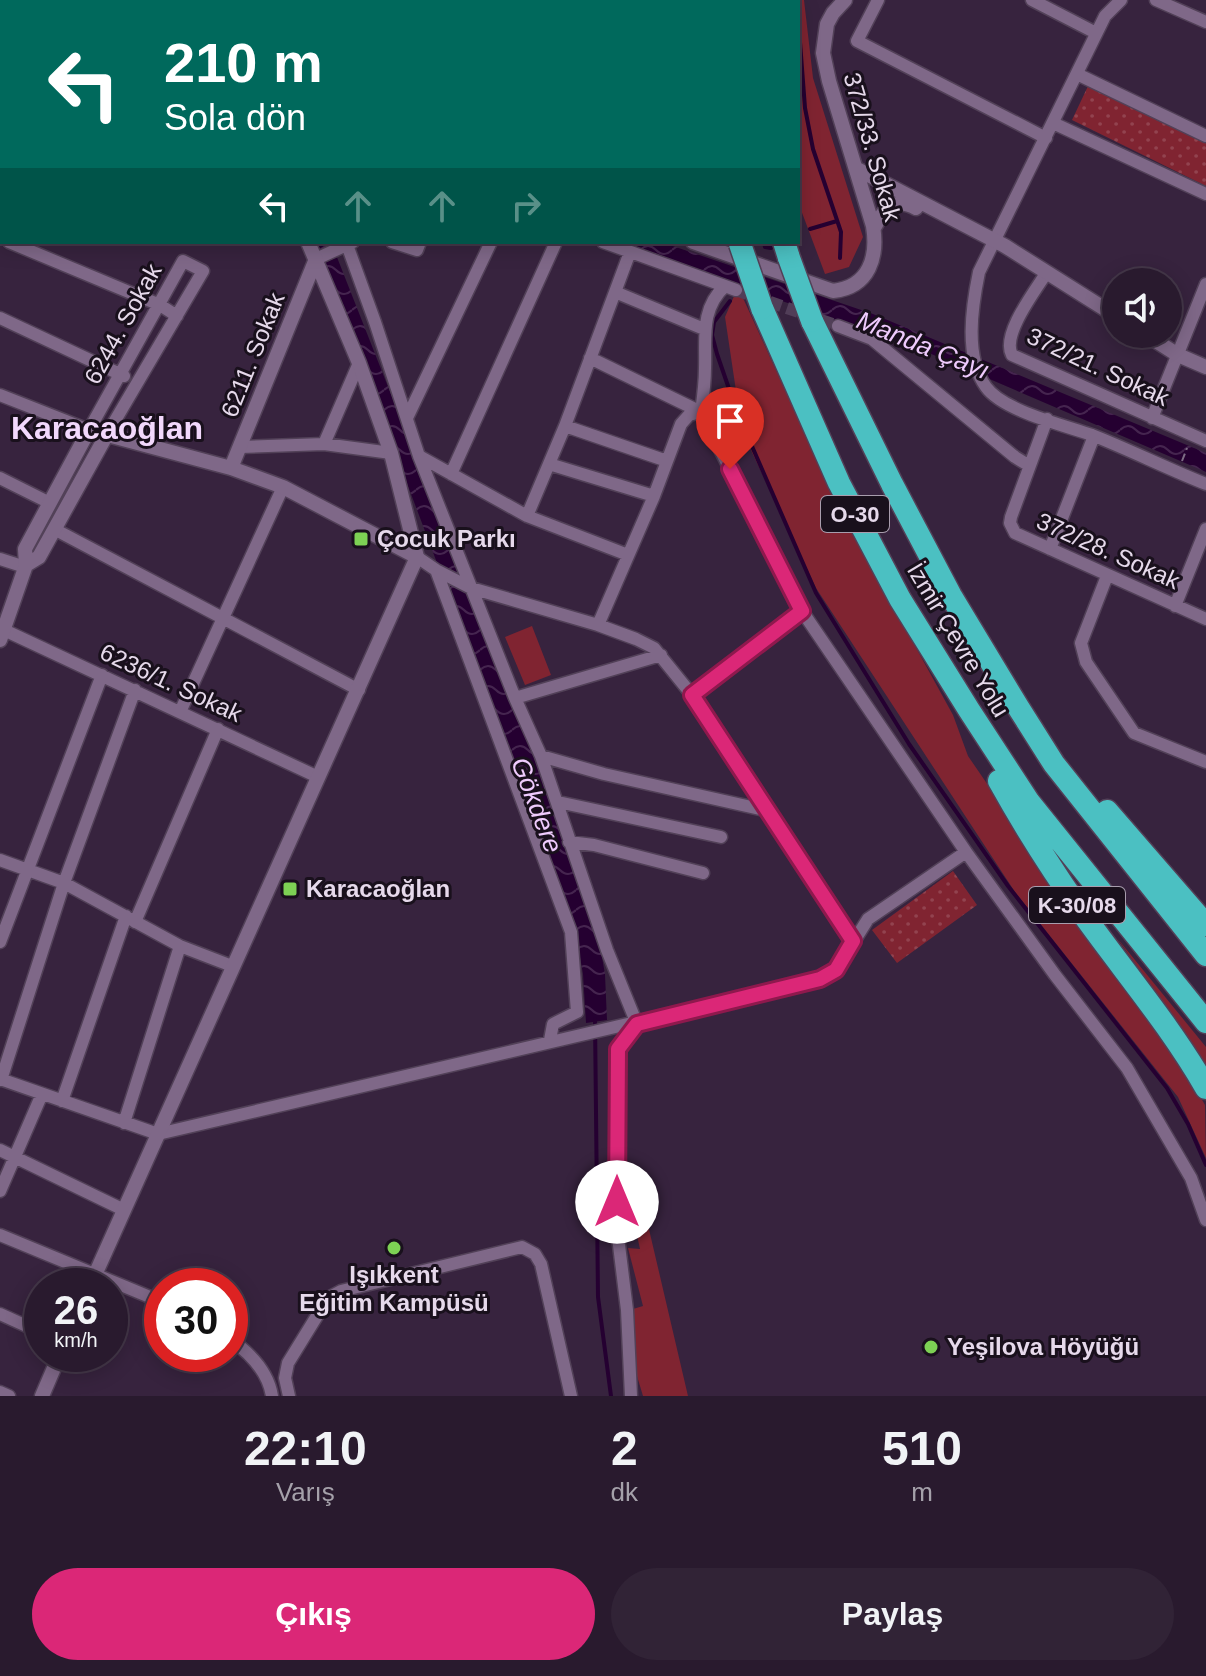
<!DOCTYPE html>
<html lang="tr">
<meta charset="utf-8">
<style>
body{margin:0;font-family:Arial,sans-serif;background:#312336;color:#f1f3f6;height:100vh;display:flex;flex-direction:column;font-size:30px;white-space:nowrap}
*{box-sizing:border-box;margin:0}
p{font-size:26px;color:#a5a1aa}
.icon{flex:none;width:44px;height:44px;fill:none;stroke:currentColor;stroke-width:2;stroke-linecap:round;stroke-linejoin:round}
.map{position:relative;height:1396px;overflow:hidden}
.sheet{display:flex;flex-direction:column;background:#291a2e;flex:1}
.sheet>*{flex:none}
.guide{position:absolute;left:0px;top:0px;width:800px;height:244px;box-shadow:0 4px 20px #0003,0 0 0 2px #45384a;background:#00695c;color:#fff;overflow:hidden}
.controls{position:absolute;left:1102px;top:268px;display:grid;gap:16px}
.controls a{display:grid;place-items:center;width:80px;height:80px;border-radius:50%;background:#291a2e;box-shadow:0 4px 20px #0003,0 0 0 2px #45384a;font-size:40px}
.speed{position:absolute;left:24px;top:1268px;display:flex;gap:16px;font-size:40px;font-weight:700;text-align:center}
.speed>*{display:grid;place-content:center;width:104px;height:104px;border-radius:50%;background:#291a2e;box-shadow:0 4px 20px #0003,0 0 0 2px #45384a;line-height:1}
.speed small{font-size:20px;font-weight:400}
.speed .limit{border:12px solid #d22;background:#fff;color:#111}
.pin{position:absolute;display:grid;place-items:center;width:68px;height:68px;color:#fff;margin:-82px -34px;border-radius:50% 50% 50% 0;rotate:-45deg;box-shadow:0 0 8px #0007}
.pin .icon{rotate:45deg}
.me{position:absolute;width:88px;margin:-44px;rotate:0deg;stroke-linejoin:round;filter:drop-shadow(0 0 6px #0008)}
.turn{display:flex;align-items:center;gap:28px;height:168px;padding:0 32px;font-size:36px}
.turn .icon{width:104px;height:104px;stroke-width:2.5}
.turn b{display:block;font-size:56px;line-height:68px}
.lanes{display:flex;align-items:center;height:76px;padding:0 32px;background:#0003;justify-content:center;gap:40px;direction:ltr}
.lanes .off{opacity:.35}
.eta{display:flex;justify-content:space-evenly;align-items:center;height:136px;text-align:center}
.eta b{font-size:48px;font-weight:700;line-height:56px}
.cta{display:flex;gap:16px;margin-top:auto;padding:16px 32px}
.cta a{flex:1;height:92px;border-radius:48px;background:#db2777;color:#fff;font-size:32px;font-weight:700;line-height:92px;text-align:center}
.cta a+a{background:#312336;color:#f1f3f6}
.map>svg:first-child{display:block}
.grass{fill:#802431}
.park{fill:url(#park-dots)}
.water{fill:url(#water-waves)}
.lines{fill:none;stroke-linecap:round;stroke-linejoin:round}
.stream{stroke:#250031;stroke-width:4}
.minor-tunnel{stroke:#513e58;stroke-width:12;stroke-dasharray:12 6;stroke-linecap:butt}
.minor-casing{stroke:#524158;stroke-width:15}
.tertiary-casing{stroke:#524158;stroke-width:17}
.motorway-casing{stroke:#524158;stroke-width:25}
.path{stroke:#7e6d85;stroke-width:2;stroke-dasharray:8 4;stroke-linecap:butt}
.minor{stroke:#7f6888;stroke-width:12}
.tertiary{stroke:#7f6888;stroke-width:14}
.motorway{stroke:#4bc0c2;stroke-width:22}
.motorway-bridge-casing{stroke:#524158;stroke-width:25;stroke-linecap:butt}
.motorway-bridge{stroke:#4bc0c2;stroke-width:22}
.route-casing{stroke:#8e194d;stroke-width:20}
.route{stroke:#db2777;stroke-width:14}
.poi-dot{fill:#7dd154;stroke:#19101c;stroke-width:3}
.labels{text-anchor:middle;stroke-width:6;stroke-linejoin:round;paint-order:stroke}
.shield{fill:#19101c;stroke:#a89dad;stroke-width:2}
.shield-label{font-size:22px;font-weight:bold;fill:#e6d9eb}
.street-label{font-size:24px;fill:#e6d9eb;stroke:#19101c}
.poi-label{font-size:24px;font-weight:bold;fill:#e6d9eb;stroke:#19101c;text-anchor:start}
.water-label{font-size:26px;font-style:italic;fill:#efcbfd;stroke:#19101c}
.district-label{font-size:32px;font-weight:bold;fill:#f2d8fc;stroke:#19101c}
</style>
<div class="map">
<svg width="1206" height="1396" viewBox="0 0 1206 1396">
<defs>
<pattern id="park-dots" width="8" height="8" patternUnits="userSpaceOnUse" patternTransform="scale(2)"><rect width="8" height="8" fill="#802431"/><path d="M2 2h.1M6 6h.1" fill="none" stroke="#92434f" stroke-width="1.8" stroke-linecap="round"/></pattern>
<pattern id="water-waves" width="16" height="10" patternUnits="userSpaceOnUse" patternTransform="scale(2)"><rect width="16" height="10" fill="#250031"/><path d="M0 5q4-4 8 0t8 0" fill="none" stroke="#45254f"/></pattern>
</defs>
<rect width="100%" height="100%" fill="#37233e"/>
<path class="grass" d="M 770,0 L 804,0 L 813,78 L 863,237 L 849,267 L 825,274 L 798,202 L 798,2 Z
M 738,287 L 837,504 L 953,715 L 968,756 L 1107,958 L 1157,1021 L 1205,1105 L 1206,1158 L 1178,1097 L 1015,892 L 816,588 L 742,431 L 725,317 Z
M 532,626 L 551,675 L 525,685 L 505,637 Z
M 1117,938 L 1206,1047 L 1206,1065 Z
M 644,1193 L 650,1224 L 648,1225 L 688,1396 L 643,1396 L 634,1366 L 633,1309 L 643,1306 L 628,1248 L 640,1249 L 628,1195 Z"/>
<path class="park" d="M 1089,84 L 1206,141 L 1206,186 L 1072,120 Z
M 953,871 L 977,905 L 897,963 L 872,930 Z"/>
<path class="water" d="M 316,242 L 331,242 L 535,760 L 598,935 L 605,974 L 607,1020 L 586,1023 L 583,974 L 575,929 Z
M 613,242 L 661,242 L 873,314 L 1206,453 L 1206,472 L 922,350 Z"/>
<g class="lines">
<path class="stream" d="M 699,0 L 699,2
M 797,0 L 797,2
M 798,16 L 805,108 L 813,149 L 841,232 L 840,258
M 810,229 L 837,221
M 764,242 L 765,247 L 771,248
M 730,301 L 714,322 L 712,335 L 717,354 L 737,412 L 816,593 L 909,744 L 1008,886 L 1167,1088 L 1188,1124 L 1206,1165
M 595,1019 L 598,1297 L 611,1396"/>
<path class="minor-tunnel" d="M 736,290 L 838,326"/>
<g class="minor-casing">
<path id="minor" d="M 74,0 L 78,2
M 153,0 L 157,2
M 344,0 L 344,2
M 426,0 L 429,2
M 878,0 L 857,41 L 1046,138
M 1032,0 L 1096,33
M 1121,0 L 1105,16 L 979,272 C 972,306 964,357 986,387 C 1003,411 1064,425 1092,435 C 1130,450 1168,469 1206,484
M 1156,0 L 1206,22
M 282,2 L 282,0
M 523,2 L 524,0
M 0,48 L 2,47
M 1077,74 L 1206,136
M 1053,123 L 1206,194
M 0,143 L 2,144
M 9,242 L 160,305 L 177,316
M 346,242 L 375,322 L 419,456 L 515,698 L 541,756 L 607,950 L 637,1024 L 618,1049 L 617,1229 L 627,1310 L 631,1396
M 392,242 L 417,250 L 420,242
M 603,242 L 736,290
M 316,259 L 353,242
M 1047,272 C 1035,291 1001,335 1012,355 L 1206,441
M 615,292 L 704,329
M 0,318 L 124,376
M 838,326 L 872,339 L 1015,457 L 1028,465
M 590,358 L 701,412 L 802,611 L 966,852 L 1055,975 L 1127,1068 L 1191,1178 L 1206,1220
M 0,395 L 89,430 L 183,261 L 203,271 L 106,436
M 407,418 L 491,242
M 1152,418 L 1206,284
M 1047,419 L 1011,517 L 1010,523 L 1015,533 L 1206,619
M 565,426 L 667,461
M 324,444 L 359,363
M 240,447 L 324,444 L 391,453
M 419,456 L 527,516 L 628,555
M 549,464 L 654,496
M 451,474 L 556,242
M 0,478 L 50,503
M 527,516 L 565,426 L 630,252
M 54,529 L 359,690
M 1050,549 L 1094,436
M 417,557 L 436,570 L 571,932 L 577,1012 L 553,1024 L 550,1040
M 0,559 L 25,567
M 436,570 L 471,588 L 598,625 L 636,639 L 654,648 L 692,695 L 853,941
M 1107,576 L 1081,643 L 1086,662 L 1134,733 L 1206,762
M 1175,606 L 1206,529
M 598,625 L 654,496 L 681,424 L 689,415 L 701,412 C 703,398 705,383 705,368 C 706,338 700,309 725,286
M 4,630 L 318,777
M 692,695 L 802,611
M 515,698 L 661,655
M 180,712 L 283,487
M 541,756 L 604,774 L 769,811
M 558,802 L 721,837
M 569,842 L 594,845 L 703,873
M 0,860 L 64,883 L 180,946 L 232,966
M 135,922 L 218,729
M 0,942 L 102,675
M 0,1079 L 158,1134 L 820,979 L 836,970 L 868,919 L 966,852
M 1,1080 L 64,883 L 135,690
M 62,1101 L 126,916
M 124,1123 L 180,946
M 0,1150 L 124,1210
M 0,1191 L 42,1094
M 0,1235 L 162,1302
M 0,1314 L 42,1333
M 230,1339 C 250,1353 268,1371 272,1396
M 0,1392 L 9,1396
M 289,1396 L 285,1378 L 288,1363 L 328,1298 L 341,1291 L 522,1247 L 535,1254 L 541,1264 L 571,1396"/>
</g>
<g class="tertiary-casing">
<path id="tertiary" d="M 577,0 L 577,2
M 857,169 L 1005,246 L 1116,316
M 874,228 C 884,209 894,196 916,208
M 693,242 L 833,291 C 870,287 878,256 873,226 L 829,81 L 823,53 L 827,24 L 833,13 L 845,0
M 1145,334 L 1178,355 L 1206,367
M 231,468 L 316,259
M 26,565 L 39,557 L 106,436
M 0,640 L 26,565 L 25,549 L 89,430 L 231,468 L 283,487 L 417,557
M 90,1286 L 417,557 L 391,453 L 359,363 L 308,242
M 42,1396 L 60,1354"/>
</g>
<g class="motorway-casing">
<path id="motorway" d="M 647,0 L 648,2
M 677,0 L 678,2
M 721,0 L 721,2
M 754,0 L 754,2
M 784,242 L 789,258
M 762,308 L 839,483 L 900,599 L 969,710 L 1029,802 L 1206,1022
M 812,321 L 892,484 L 951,596 L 1018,707 L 1054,764 L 1206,955
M 999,781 C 1025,828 1054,873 1085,917 C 1126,974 1171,1027 1206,1088
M 1107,811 L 1206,925"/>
</g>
<path class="path" d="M 1182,461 L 1187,448"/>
<use href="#minor" class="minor"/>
<use href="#tertiary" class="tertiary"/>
<use href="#motorway" class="motorway"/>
<g class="motorway-bridge-casing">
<path id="motorway-bridge" d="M 740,244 L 762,308
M 789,258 L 812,321"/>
</g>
<use href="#motorway-bridge" class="motorway-bridge"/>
</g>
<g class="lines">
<g class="route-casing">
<path id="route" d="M 617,1202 L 618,1049 L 637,1024 L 820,979 L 836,970 L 853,941 L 692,695 L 802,611 L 730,469"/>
</g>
<use href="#route" class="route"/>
</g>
<g class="poi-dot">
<rect x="353" y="531" width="16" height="16" rx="4"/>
<rect x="282" y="881" width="16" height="16" rx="4"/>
<circle cx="394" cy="1248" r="8"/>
<circle cx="931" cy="1347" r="8"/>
</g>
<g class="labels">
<g class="shield">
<rect x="821" y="496" width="68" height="36" rx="6"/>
<rect x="1029" y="887" width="96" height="36" rx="6"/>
</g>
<g class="shield-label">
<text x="855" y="522">O-30</text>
<text x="1077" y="913">K-30/08</text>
</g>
<g class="street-label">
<text transform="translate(872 147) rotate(74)" y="8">372/33. Sokak</text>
<text transform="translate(123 324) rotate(-61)" y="8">6244. Sokak</text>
<text transform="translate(253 355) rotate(-68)" y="8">6211. Sokak</text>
<text transform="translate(1098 367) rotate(25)" y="8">372/21. Sokak</text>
<text transform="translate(1108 551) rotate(24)" y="8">372/28. Sokak</text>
<text transform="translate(958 640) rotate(59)" y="8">İzmir Çevre Yolu</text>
<text transform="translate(171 683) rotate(25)" y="8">6236/1. Sokak</text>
</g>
<g class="poi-label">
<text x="377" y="547">Çocuk Parkı</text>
<text x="306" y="897">Karacaoğlan</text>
<text x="394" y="1283" text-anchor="middle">Işıkkent<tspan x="394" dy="28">Eğitim Kampüsü</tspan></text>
<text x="947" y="1355">Yeşilova Höyüğü</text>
</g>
<g class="water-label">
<text transform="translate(923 345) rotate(22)" y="9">Manda Çayı</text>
<text transform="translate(537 805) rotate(69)" y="9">Gökdere</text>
</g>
<g class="district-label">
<text x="107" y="439">Karacaoğlan</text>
</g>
</g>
</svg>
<div class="controls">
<a><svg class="icon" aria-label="sound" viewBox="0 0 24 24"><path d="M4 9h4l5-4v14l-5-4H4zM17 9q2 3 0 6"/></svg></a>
</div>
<div class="speed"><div>26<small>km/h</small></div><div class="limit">30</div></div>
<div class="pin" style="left:730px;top:469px;background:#d93025"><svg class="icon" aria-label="arrive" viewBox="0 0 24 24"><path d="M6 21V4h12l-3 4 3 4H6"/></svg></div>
<svg class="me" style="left:617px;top:1202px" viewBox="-20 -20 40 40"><circle r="19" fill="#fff"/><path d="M0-13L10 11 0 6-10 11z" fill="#db2777"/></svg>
<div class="guide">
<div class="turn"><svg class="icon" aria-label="left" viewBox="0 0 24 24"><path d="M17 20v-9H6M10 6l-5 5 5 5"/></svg><div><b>210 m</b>Sola dön</div></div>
<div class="lanes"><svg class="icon" aria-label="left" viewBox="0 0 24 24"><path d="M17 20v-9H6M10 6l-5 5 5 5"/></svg><svg class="icon off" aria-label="ahead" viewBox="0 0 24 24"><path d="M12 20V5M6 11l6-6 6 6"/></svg><svg class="icon off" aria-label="ahead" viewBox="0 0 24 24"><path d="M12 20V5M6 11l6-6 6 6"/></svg><svg class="icon off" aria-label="right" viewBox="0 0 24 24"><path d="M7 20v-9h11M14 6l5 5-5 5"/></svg></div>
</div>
</div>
<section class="sheet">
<div class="eta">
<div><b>22:10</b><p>Varış</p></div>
<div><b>2</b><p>dk</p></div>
<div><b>510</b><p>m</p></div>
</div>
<div class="cta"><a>Çıkış</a><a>Paylaş</a></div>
</section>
